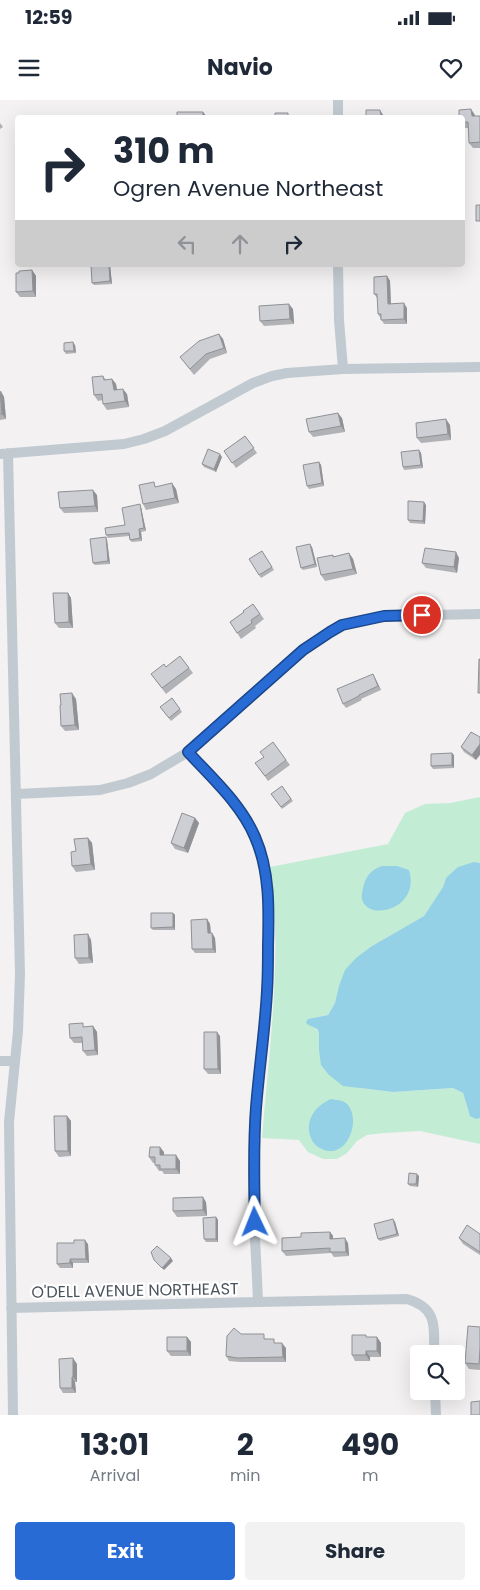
<!DOCTYPE html>
<style>
body{margin:0;font-family:Poppins,sans-serif;background:#f2f2f3;color:#1f2937;height:100vh;display:flex;flex-direction:column;font-size:19px;white-space:nowrap}
*{box-sizing:border-box;margin:0}
p{font-size:16px;color:#747a83}
.icon{flex:none;width:28px;height:28px;fill:none;stroke:currentColor;stroke-width:2;stroke-linecap:round;stroke-linejoin:round}
.map{position:relative;height:1315px;overflow:hidden}
.side{display:flex;flex-direction:column;background:#fff;flex:1}
.side>*{flex:none}
.guide{position:absolute;left:15px;top:15px;width:450px;height:152px;border-radius:5px;box-shadow:0 5px 20px #0002;background:#fff;color:#1f2937;overflow:hidden}
.buttons{position:absolute;left:410px;top:1245px;display:grid;gap:10px}
.buttons a{display:grid;place-items:center;width:55px;height:55px;border-radius:5px;background:#fff;box-shadow:0 5px 20px #0002;font-size:25px}
.pin{position:absolute;display:grid;place-items:center;width:42px;height:42px;color:#fff;margin:-21px;border:2px solid #fff;border-radius:50%;box-shadow:0 1px 5px #0007}
.me{position:absolute;width:55px;margin:-28px;rotate:358deg;stroke-linejoin:round;filter:drop-shadow(0 0 4px #0008)}
.turn{display:flex;align-items:center;gap:18px;height:105px;padding:0 15px;font-size:22px}
.turn .icon{width:65px;height:65px;stroke-width:2.5}
.turn b{display:block;font-size:35px;line-height:42px}
.lanes{display:flex;align-items:center;height:48px;padding:0 15px;background:#0003;justify-content:center;gap:25px;direction:ltr}
.lanes .off{opacity:.35}
.eta{display:flex;justify-content:space-evenly;align-items:center;height:85px;text-align:center}
.eta b{font-size:30px;font-weight:700;line-height:35px}
.button{display:flex;gap:10px;margin-top:auto;padding:10px 15px}
.button a{flex:1;height:58px;border-radius:5px;background:#286bd5;color:#fff;font-size:20px;font-weight:700;line-height:58px;text-align:center}
.button a+a{background:#f2f2f3;color:#1f2937}
.status{display:flex;justify-content:space-between;align-items:center;height:35px;padding:0 25px;background:#fff;direction:ltr}
.status svg{height:14px;fill:currentColor}
header{display:flex;justify-content:space-between;align-items:center;height:65px;padding:0 15px;background:#fff;font-size:22px;font-weight:700}
.map>svg:first-child{display:block}
.green{fill:#c3ecd5}
.water{fill:#94d1e6}
.lines{fill:none;stroke-linecap:round;stroke-linejoin:round}
.street{stroke:#c2cad1;stroke-width:10}
.wall{fill:#b1b2b6}
.shaded-wall{fill:#909194}
.building{fill:#cecfd4;stroke:#909194}
.route-casing{stroke:#1a468a;stroke-width:12}
.route{stroke:#286bd5;stroke-width:9}
.labels{text-anchor:middle;stroke-width:4.5;stroke-linejoin:round;paint-order:stroke}
.street-label{font-size:16px;fill:#4a535c;stroke:#fff}
</style>
<div class="status"><b>12:59</b><svg viewBox="0 0 49 12"><path d="M0 12V9h3v3zM5 12V6h3v6zM10 12V3h3v9zM15 12V0h3v12zM26 1h20v11H26zM47 4h2v5h-2z"/></svg></div>
<header><svg class="icon" aria-label="menu" viewBox="0 0 24 24"><path d="M4 6h16M4 12h16M4 18h16"/></svg>Navio<svg class="icon" aria-label="heart" viewBox="0 0 24 24"><path d="M12 20l-8-8c-3-5 5-10 8-4 3-6 11-1 8 4z"/></svg></header>
<div class="map">
<svg width="480" height="1315" viewBox="0 0 480 1315">
<rect width="100%" height="100%" fill="#f3f1f1"/>
<path class="green" d="M 480,697 L 480,763 L 474,762 L 446,778 L 443,787 L 424,816 L 372,846 L 337,896 L 335,903 L 328,915 L 308,919 L 319,933 L 319,950 L 359,988 L 393,992 L 453,988 L 463,993 L 468,1010 L 476,1019 L 480,1018 L 480,1044 L 420,1031 L 384,1033 L 367,1035 L 357,1041 L 347,1053 L 337,1059 L 323,1059 L 308,1052 L 299,1040 L 262,1038 C 269,950 283,855 270,767 L 388,744 L 405,713 L 425,704 L 450,703 Z"/>
<path class="water" d="M 474,762 L 480,763 L 480,1018 L 476,1019 L 470,1016 L 463,993 L 453,988 L 393,992 L 343,986 L 329,975 L 321,965 L 319,950 L 319,933 L 317,929 L 307,924 L 306,922 L 308,919 L 328,915 L 335,903 L 339,886 L 345,870 L 356,858 L 372,846 L 424,816 L 443,787 L 446,778 L 458,767 Z
M 382,766 L 397,766 L 409,770 C 421,810 367,822 362,799 C 361,795 363,789 364,784 C 367,774 373,769 382,766 Z
M 331,999 C 336,1000 342,1000 346,1003 C 363,1018 347,1061 322,1049 C 318,1047 316,1046 313,1042 C 302,1024 314,1006 331,999 Z"/>
<g class="lines">
<path class="street" d="M 338,18 L 338,0
M 338,165 L 339,220 L 343,269
M 8,353 L 20,874 L 18,931 L 9,1022 L 13,1315
M 0,354 L 124,344 L 144,339 L 165,331 L 253,283 L 272,276 L 287,273 L 343,269 L 480,267
M 188,652 C 212,678 242,704 256,738 C 270,771 269,810 268,846 C 268,861 268,876 267,891 C 265,939 257,987 254,1035 C 251,1090 256,1146 258,1202 L 407,1199 C 438,1208 434,1227 434,1254
M 17,694 L 100,690 L 128,683 L 151,674 L 188,652 L 303,550 L 342,525 L 384,516 L 480,514
M 0,961 L 15,961
M 11,1208 L 258,1202
M 435,1291 L 436,1315"/>
</g>
<path class="wall" d="M 475,15 L 475,16 L 480,16 L 480,48 L 473,48 L 469,43 L 469,28 L 463,28 L 462,27 L 462,18 Z
M 0,23 L 3,27 L 0,29 Z
M 91,165 L 110,165 L 112,184 L 94,185 L 92,183 Z
M 32,170 L 36,176 L 36,197 L 20,197 L 16,192 L 19,173 Z
M 387,176 L 390,181 L 391,204 L 407,208 L 407,224 L 384,224 L 378,214 L 378,199 L 374,194 Z
M 293,209 L 294,224 L 264,226 L 260,221 Z
M 219,234 L 223,239 L 227,253 L 210,259 L 194,275 L 180,257 Z
M 75,245 L 76,253 L 66,254 L 64,251 Z
M 103,276 L 106,280 L 112,279 L 116,284 L 117,290 L 127,294 L 129,307 L 107,310 L 103,304 L 103,300 L 98,301 L 94,295 Z
M 0,291 L 4,297 L 6,319 L 0,320 Z
M 342,318 L 345,332 L 313,337 L 309,332 Z
M 450,325 L 451,340 L 421,343 L 417,338 Z
M 245,336 L 257,353 L 236,368 L 224,351 Z
M 419,350 L 421,353 L 423,368 L 404,370 L 403,367 Z
M 222,357 L 216,372 L 204,367 L 202,364 Z
M 319,362 L 321,365 L 324,386 L 309,389 L 307,386 Z
M 157,386 L 176,389 L 179,403 L 146,410 L 143,404 Z
M 97,395 L 98,412 L 64,413 L 60,408 Z
M 426,405 L 425,424 L 410,423 L 408,420 Z
M 141,407 L 146,431 L 141,432 L 142,441 L 132,442 L 130,440 L 129,436 L 108,438 L 106,435 L 125,425 Z
M 106,437 L 107,440 L 110,464 L 95,465 L 93,463 Z
M 312,447 L 317,467 L 303,470 L 301,468 Z
M 262,451 L 274,470 L 261,478 L 249,459 Z
M 349,453 L 353,459 L 357,474 L 325,481 L 321,475 L 334,457 Z
M 459,458 L 457,473 L 426,468 L 422,463 Z
M 68,493 L 71,498 L 73,528 L 59,528 L 55,523 Z
M 253,504 L 264,519 L 255,526 L 256,528 L 241,539 L 230,522 L 244,512 Z
M 180,556 L 193,573 L 166,594 L 151,574 L 166,567 Z
M 373,574 L 381,590 L 361,599 L 362,600 L 346,608 L 343,604 Z
M 172,598 L 182,612 L 171,621 L 160,607 Z
M 76,599 L 79,630 L 65,631 L 61,626 L 61,605 Z
M 471,632 L 476,660 L 464,652 L 461,647 Z
M 273,642 L 290,665 L 268,681 L 255,663 L 264,657 Z
M 454,655 L 454,668 L 433,669 L 431,666 Z
M 282,686 L 293,701 L 282,709 L 271,694 Z
M 195,718 L 199,723 L 188,753 L 175,749 L 171,743 Z
M 88,738 L 92,743 L 95,770 L 76,772 L 72,766 L 76,751 Z
M 173,813 L 175,815 L 175,830 L 153,830 L 151,828 Z
M 207,819 L 210,824 L 211,833 L 212,833 L 215,838 L 216,853 L 195,853 L 192,849 Z
M 88,834 L 91,840 L 93,863 L 79,864 L 75,858 Z
M 93,926 L 97,932 L 98,955 L 87,956 L 83,951 L 83,943 L 74,943 L 70,938 L 86,927 Z
M 220,936 L 221,974 L 208,974 L 204,969 Z
M 67,1016 L 71,1021 L 71,1056 L 59,1057 L 55,1051 Z
M 164,1052 L 164,1055 L 180,1061 L 180,1074 L 164,1074 L 162,1071 L 159,1071 L 155,1065 L 155,1063 L 153,1063 L 149,1057 Z
M 419,1076 L 418,1087 L 410,1086 L 408,1084 Z
M 206,1102 L 207,1116 L 177,1117 L 173,1111 Z
M 216,1117 L 218,1120 L 218,1142 L 206,1142 L 204,1139 Z
M 395,1122 L 399,1136 L 380,1141 L 378,1139 Z
M 330,1132 L 333,1136 L 333,1139 L 348,1143 L 349,1156 L 334,1157 L 331,1153 L 286,1156 L 282,1151 L 301,1137 Z
M 480,1134 L 480,1155 L 463,1144 L 459,1138 Z
M 88,1144 L 89,1163 L 73,1163 L 73,1168 L 60,1168 L 57,1164 Z
M 480,1227 L 480,1270 L 469,1269 L 465,1263 Z
M 241,1234 L 267,1239 L 286,1248 L 286,1262 L 240,1262 L 229,1261 L 226,1256 Z
M 187,1237 L 191,1242 L 191,1256 L 171,1256 L 167,1251 Z
M 368,1237 L 377,1237 L 381,1243 L 381,1257 L 370,1257 L 370,1261 L 355,1261 L 352,1255 Z
M 77,1264 L 77,1282 L 75,1282 L 76,1293 L 63,1293 L 60,1288 Z"/>
<path class="shaded-wall" d="M 471,9 L 475,15 L 476,22 L 472,16 Z
M 380,10 L 385,18 L 382,18 L 381,16 Z
M 203,12 L 207,17 L 207,18 L 203,18 Z
M 109,165 L 110,165 L 112,184 L 110,181 Z
M 32,170 L 36,176 L 36,197 L 33,191 Z
M 387,176 L 390,181 L 391,208 L 388,204 Z
M 404,203 L 407,208 L 407,224 L 404,219 Z
M 289,204 L 293,209 L 294,224 L 290,219 Z
M 219,234 L 223,239 L 227,253 L 224,248 Z
M 73,242 L 75,245 L 76,253 L 74,251 Z
M 112,279 L 116,284 L 118,296 L 114,290 Z
M 123,289 L 127,294 L 129,307 L 125,301 Z
M 1,291 L 4,297 L 6,319 L 2,314 Z
M 338,313 L 342,318 L 345,332 L 341,326 Z
M 446,319 L 450,325 L 451,340 L 448,334 Z
M 419,350 L 421,353 L 423,368 L 421,365 Z
M 220,354 L 222,357 L 216,372 L 214,369 Z
M 319,362 L 321,365 L 324,386 L 322,383 Z
M 172,383 L 176,389 L 179,403 L 175,398 Z
M 93,390 L 97,395 L 98,412 L 95,406 Z
M 424,402 L 426,405 L 425,424 L 423,421 Z
M 140,404 L 141,407 L 146,431 L 144,428 Z
M 139,429 L 141,432 L 142,441 L 140,438 Z
M 106,437 L 107,440 L 110,464 L 108,461 Z
M 310,444 L 312,447 L 317,467 L 315,464 Z
M 456,452 L 459,458 L 457,473 L 454,467 Z
M 349,453 L 353,459 L 357,474 L 353,469 Z
M 68,493 L 71,498 L 73,528 L 69,522 Z
M 373,574 L 381,590 L 378,586 Z
M 72,593 L 76,599 L 79,630 L 75,625 Z
M 480,644 L 480,655 L 476,660 L 472,655 Z
M 452,653 L 454,655 L 454,668 L 452,665 Z
M 195,718 L 199,723 L 188,753 L 184,748 Z
M 88,738 L 92,743 L 95,770 L 91,764 Z
M 173,813 L 175,815 L 175,830 L 173,827 Z
M 207,819 L 210,824 L 211,838 L 208,833 Z
M 212,833 L 215,838 L 216,853 L 213,849 Z
M 88,834 L 91,840 L 93,863 L 89,858 Z
M 93,926 L 97,932 L 98,955 L 95,950 Z
M 217,932 L 220,936 L 221,974 L 218,969 Z
M 67,1016 L 71,1021 L 71,1056 L 68,1051 Z
M 160,1047 L 164,1052 L 164,1060 L 160,1055 Z
M 176,1055 L 180,1061 L 180,1074 L 176,1069 Z
M 417,1074 L 419,1076 L 418,1087 L 416,1084 Z
M 203,1097 L 206,1102 L 207,1116 L 203,1110 Z
M 216,1117 L 218,1120 L 218,1142 L 216,1139 Z
M 393,1119 L 395,1122 L 399,1136 L 397,1134 Z
M 330,1132 L 333,1136 L 333,1143 L 330,1139 Z
M 345,1138 L 348,1143 L 349,1156 L 346,1152 Z
M 85,1140 L 88,1144 L 89,1163 L 86,1159 Z
M 171,1158 L 173,1161 L 164,1170 L 162,1168 Z
M 70,1159 L 73,1163 L 73,1168 L 70,1163 Z
M 187,1237 L 191,1242 L 191,1256 L 187,1251 Z
M 377,1237 L 381,1243 L 381,1257 L 377,1251 Z
M 282,1243 L 286,1248 L 286,1262 L 283,1257 Z
M 366,1251 L 370,1257 L 370,1261 L 366,1255 Z
M 73,1258 L 77,1264 L 77,1282 L 73,1277 Z
M 72,1277 L 75,1282 L 76,1293 L 72,1288 Z"/>
<path class="building" d="M 471,9 L 472,16 L 480,16 L 480,42 L 469,43 L 468,22 L 462,22 L 462,18 L 459,18 L 459,10 Z
M 366,10 L 380,10 L 381,16 L 384,16 L 384,18 L 366,18 Z
M 177,12 L 203,12 L 203,18 L 177,18 Z
M 275,13 L 288,13 L 288,17 L 292,17 L 292,18 L 275,18 Z
M 476,105 L 480,105 L 480,121 L 476,121 Z
M 91,165 L 109,165 L 110,181 L 92,183 Z
M 32,170 L 33,191 L 16,192 L 16,173 L 19,173 L 19,171 Z
M 387,176 L 388,204 L 404,203 L 404,219 L 381,220 L 381,214 L 378,214 L 377,194 L 374,194 L 374,177 Z
M 289,204 L 290,219 L 260,221 L 259,206 Z
M 219,234 L 224,248 L 206,254 L 190,269 L 180,257 L 199,241 Z
M 73,242 L 74,251 L 64,251 L 64,243 Z
M 103,276 L 104,280 L 112,279 L 114,290 L 123,289 L 125,301 L 103,304 L 102,294 L 94,295 L 92,277 Z
M 0,291 L 2,314 L 0,314 Z
M 338,313 L 341,326 L 309,332 L 306,319 Z
M 446,319 L 448,334 L 417,338 L 416,323 Z
M 245,336 L 254,348 L 232,363 L 224,351 Z
M 208,349 L 220,354 L 214,369 L 202,364 Z
M 419,350 L 421,365 L 403,367 L 401,352 Z
M 319,362 L 322,383 L 307,386 L 303,365 Z
M 154,382 L 155,387 L 172,383 L 175,398 L 143,404 L 139,385 Z
M 93,390 L 95,406 L 60,408 L 58,392 Z
M 408,401 L 424,402 L 423,421 L 408,420 Z
M 140,404 L 144,428 L 139,429 L 140,438 L 130,440 L 129,433 L 106,435 L 105,428 L 125,425 L 122,408 Z
M 106,437 L 108,461 L 93,463 L 90,439 Z
M 310,444 L 315,464 L 301,468 L 296,447 Z
M 425,448 L 456,452 L 454,467 L 422,463 Z
M 262,451 L 272,467 L 259,475 L 249,459 Z
M 349,453 L 353,469 L 321,475 L 317,458 L 333,455 L 333,457 Z
M 53,493 L 68,493 L 69,522 L 55,523 Z
M 253,504 L 260,514 L 251,520 L 252,523 L 237,533 L 230,522 L 244,512 L 243,511 Z
M 180,556 L 189,568 L 162,588 L 151,574 L 164,564 L 166,567 Z
M 479,559 L 480,559 L 480,593 L 478,593 Z
M 373,574 L 378,586 L 359,595 L 359,596 L 343,604 L 337,589 Z
M 72,593 L 75,625 L 61,626 L 60,605 L 61,605 L 60,594 Z
M 172,598 L 180,609 L 169,618 L 160,607 Z
M 471,632 L 480,637 L 480,644 L 472,655 L 461,647 Z
M 273,642 L 286,660 L 265,676 L 255,663 L 264,657 L 260,652 Z
M 452,653 L 452,665 L 431,666 L 431,654 Z
M 282,686 L 291,699 L 281,707 L 271,694 Z
M 182,713 L 195,718 L 184,748 L 171,743 Z
M 88,738 L 91,764 L 72,766 L 71,752 L 76,751 L 74,739 Z
M 151,813 L 173,813 L 173,827 L 151,828 Z
M 207,819 L 208,833 L 212,833 L 213,849 L 192,849 L 191,820 Z
M 88,834 L 89,858 L 75,858 L 74,835 Z
M 83,923 L 83,927 L 93,926 L 95,950 L 83,951 L 82,937 L 70,938 L 69,924 Z
M 204,932 L 217,932 L 218,969 L 204,969 Z
M 54,1016 L 67,1016 L 68,1051 L 55,1051 Z
M 150,1047 L 160,1047 L 160,1055 L 176,1055 L 176,1069 L 160,1069 L 160,1065 L 155,1065 L 155,1057 L 149,1057 Z
M 409,1073 L 417,1074 L 416,1084 L 408,1084 Z
M 203,1097 L 203,1110 L 173,1111 L 173,1098 Z
M 216,1117 L 216,1139 L 204,1139 L 203,1118 Z
M 393,1119 L 397,1134 L 378,1139 L 374,1124 Z
M 467,1125 L 480,1134 L 480,1152 L 459,1138 Z
M 330,1132 L 330,1139 L 345,1138 L 346,1152 L 330,1152 L 330,1148 L 282,1151 L 282,1138 L 301,1137 L 301,1133 Z
M 74,1140 L 85,1140 L 86,1159 L 70,1159 L 70,1163 L 57,1164 L 57,1143 L 74,1143 Z
M 157,1146 L 171,1158 L 162,1168 L 154,1160 L 151,1152 Z
M 468,1226 L 480,1227 L 480,1248 L 479,1264 L 465,1263 Z
M 234,1228 L 241,1234 L 264,1234 L 264,1239 L 274,1239 L 274,1243 L 282,1243 L 283,1257 L 237,1258 L 226,1256 L 227,1236 Z
M 352,1235 L 366,1235 L 366,1237 L 377,1237 L 377,1251 L 366,1251 L 366,1255 L 352,1255 Z
M 167,1237 L 187,1237 L 187,1251 L 167,1251 Z
M 73,1258 L 73,1277 L 72,1277 L 72,1288 L 60,1288 L 59,1259 Z
M 480,1301 L 480,1315 L 471,1315 L 471,1302 Z"/>
<g class="lines">
<g class="route-casing">
<path id="route" d="M 255,1122 C 254,1083 253,1046 256,1008 C 259,969 265,930 267,891 C 268,876 268,861 268,846 C 269,810 270,771 255,737 C 241,704 212,678 188,652 L 303,550 L 330,532 L 342,525 L 384,516 L 422,515"/>
</g>
<use href="#route" class="route"/>
</g>
<g class="labels">
<g class="street-label">
<text transform="translate(135 1190) rotate(-1)" y="6">O'DELL AVENUE NORTHEAST</text>
</g>
</g>
</svg>
<div class="buttons">
<a><svg class="icon" aria-label="search" viewBox="0 0 24 24"><circle cx="10" cy="10" r="6"/><path d="M15 15l6 6"/></svg></a>
</div>
<div class="pin" style="left:422px;top:515px;background:#d93025"><svg class="icon" aria-label="arrive" viewBox="0 0 24 24"><path d="M6 21V4h12l-3 4 3 4H6"/></svg></div>
<svg class="me" style="left:255px;top:1122px" viewBox="-20 -20 40 40"><path d="M0-17L14 15 0 8-14 15z" fill="#286bd5" stroke="#fff" stroke-width="4"/></svg>
<div class="guide">
<div class="turn"><svg class="icon" aria-label="right" viewBox="0 0 24 24"><path d="M7 20v-9h11M14 6l5 5-5 5"/></svg><div><b>310 m</b>Ogren Avenue Northeast</div></div>
<div class="lanes"><svg class="icon off" aria-label="left" viewBox="0 0 24 24"><path d="M17 20v-9H6M10 6l-5 5 5 5"/></svg><svg class="icon off" aria-label="ahead" viewBox="0 0 24 24"><path d="M12 20V5M6 11l6-6 6 6"/></svg><svg class="icon" aria-label="right" viewBox="0 0 24 24"><path d="M7 20v-9h11M14 6l5 5-5 5"/></svg></div>
</div>
</div>
<section class="side">
<div class="eta">
<div><b>13:01</b><p>Arrival</p></div>
<div><b>2</b><p>min</p></div>
<div><b>490</b><p>m</p></div>
</div>
<div class="button"><a>Exit</a><a>Share</a></div>
</section>
